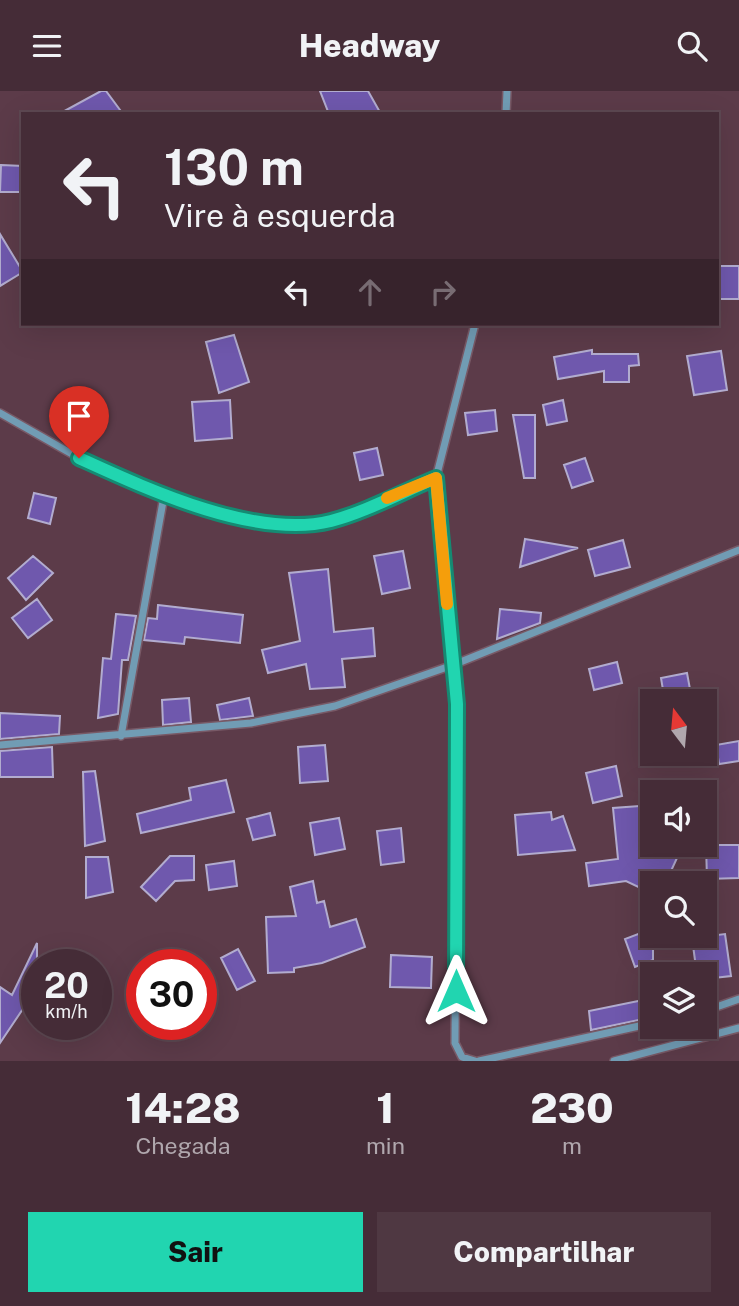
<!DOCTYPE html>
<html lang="pt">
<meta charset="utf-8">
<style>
body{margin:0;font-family:"Public Sans",sans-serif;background:#4f3842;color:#f1f3f6;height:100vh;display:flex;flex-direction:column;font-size:26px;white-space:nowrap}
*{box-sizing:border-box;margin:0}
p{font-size:23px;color:#b0a7ad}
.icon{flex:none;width:38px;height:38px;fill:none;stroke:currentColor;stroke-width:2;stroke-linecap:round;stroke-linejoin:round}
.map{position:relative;height:970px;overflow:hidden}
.details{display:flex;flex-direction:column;background:#452c37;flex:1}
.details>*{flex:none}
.top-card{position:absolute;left:21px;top:21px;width:698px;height:214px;border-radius:0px;box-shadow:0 7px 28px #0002,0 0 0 2px #5d4852;background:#452c37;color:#f1f3f6;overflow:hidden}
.needle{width:46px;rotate:344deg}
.tools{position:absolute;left:640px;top:598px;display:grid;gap:14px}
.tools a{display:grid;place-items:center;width:77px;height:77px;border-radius:0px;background:#452c37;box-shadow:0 7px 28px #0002,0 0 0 2px #5d4852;font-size:35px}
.speed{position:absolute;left:21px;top:858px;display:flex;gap:14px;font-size:35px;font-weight:700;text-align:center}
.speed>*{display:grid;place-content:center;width:91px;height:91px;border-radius:50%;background:#452c37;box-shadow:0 7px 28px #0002,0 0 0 2px #5d4852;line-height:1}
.speed small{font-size:18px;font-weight:400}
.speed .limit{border:10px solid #d22;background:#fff;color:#111}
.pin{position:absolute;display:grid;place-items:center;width:60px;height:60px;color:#fff;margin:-72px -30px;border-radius:50% 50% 50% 0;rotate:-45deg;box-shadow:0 0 7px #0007}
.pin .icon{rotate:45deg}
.me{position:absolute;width:77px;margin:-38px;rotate:0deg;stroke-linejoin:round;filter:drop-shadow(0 0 5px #0008)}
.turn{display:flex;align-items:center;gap:24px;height:147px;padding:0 28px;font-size:32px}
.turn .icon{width:91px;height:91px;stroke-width:2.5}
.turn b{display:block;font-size:49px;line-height:60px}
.lanes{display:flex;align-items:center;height:66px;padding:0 28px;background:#0003;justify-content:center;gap:35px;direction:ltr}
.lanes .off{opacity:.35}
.eta{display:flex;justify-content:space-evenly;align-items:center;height:119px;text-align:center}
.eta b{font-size:42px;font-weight:800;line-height:49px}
.primary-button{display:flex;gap:14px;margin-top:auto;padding:14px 28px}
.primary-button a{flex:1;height:80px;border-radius:0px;background:#21d5b0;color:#111;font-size:28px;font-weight:800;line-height:80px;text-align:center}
.primary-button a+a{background:#4f3842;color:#f1f3f6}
header{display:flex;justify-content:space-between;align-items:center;height:91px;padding:0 28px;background:#452c37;font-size:32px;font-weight:800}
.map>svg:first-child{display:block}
.building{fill:#6f58ad;stroke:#b2accf;stroke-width:2}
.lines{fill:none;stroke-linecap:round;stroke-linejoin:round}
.minor-casing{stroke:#785966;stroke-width:10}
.minor{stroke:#719cb4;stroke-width:7}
.route-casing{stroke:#158a72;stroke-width:18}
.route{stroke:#21d5b0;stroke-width:12}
.slow{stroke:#f59e0b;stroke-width:12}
</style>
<header><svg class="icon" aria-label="menu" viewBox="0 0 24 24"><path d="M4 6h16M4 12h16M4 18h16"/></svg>Headway<svg class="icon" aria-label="search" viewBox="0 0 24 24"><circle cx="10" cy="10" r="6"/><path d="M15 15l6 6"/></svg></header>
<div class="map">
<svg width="739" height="970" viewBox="0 0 739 970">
<rect width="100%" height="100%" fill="#5c3b49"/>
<path class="building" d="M 101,0 L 106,0 L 123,23 L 59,23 Z
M 320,0 L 368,0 L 381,23 L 329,23 Z
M 1,74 L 23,75 L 23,101 L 0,101 Z
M 0,143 L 23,181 L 0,195 Z
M 718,175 L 739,175 L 739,208 L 718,208 Z
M 234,244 L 249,291 L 219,302 L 206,251 Z
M 592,259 L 592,263 L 638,263 L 639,274 L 629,275 L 629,291 L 604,291 L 604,280 L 558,288 L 554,266 Z
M 721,260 L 727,299 L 694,304 L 687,265 Z
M 230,309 L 232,347 L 195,350 L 192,311 Z
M 563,309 L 567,330 L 547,334 L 543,314 Z
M 495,319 L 497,340 L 468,344 L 465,322 Z
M 513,324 L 535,324 L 535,387 L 524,387 Z
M 377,357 L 383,384 L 360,389 L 354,362 Z
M 585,367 L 593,390 L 572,397 L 564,374 Z
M 34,402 L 56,407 L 50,433 L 28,427 Z
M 525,448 L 578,457 L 520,476 Z
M 623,449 L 630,476 L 595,485 L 588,459 Z
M 403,460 L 410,497 L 382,503 L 374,465 Z
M 33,465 L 53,482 L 26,509 L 8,487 Z
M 328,478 L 334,541 L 373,537 L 375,565 L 342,568 L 345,596 L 310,598 L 306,573 L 268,582 L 262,559 L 300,550 L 289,482 Z
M 37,508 L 52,529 L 28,547 L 12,527 Z
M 158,514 L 243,524 L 240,552 L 185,546 L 184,553 L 144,549 L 148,527 L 157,528 Z
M 500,518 L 541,522 L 540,532 L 497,548 Z
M 116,523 L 136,525 L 128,569 L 122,569 L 118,623 L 98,627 L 103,567 L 111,568 Z
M 617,571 L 622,592 L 594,599 L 589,578 Z
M 687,582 L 692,609 L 665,611 L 661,587 Z
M 189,607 L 191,631 L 163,634 L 162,609 Z
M 249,607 L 253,625 L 220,629 L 217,614 Z
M 0,622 L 60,625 L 59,643 L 0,648 Z
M 739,650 L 739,670 L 719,673 L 716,654 Z
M 325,654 L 328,690 L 300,692 L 298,656 Z
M 52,656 L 53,686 L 0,686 L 0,660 Z
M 616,675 L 622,705 L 593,712 L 586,682 Z
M 95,680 L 105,750 L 85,755 L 83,681 Z
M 226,689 L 234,721 L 141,742 L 137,723 L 191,709 L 189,697 Z
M 653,714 L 653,754 L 683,754 L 665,793 L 653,793 L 653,803 L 626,790 L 589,795 L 586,772 L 618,768 L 613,717 Z
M 551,721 L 552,729 L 563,725 L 575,759 L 518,764 L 515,724 Z
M 270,722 L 275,744 L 253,749 L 247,728 Z
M 339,727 L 345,758 L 315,764 L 310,732 Z
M 401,737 L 404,771 L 381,774 L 377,740 Z
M 706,754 L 739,754 L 739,787 L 707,788 Z
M 170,765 L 194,765 L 194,789 L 175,790 L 156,810 L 141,796 Z
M 86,766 L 108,766 L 113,801 L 86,807 Z
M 234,770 L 237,795 L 209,799 L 206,774 Z
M 313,790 L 317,812 L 324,810 L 330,836 L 356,828 L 365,856 L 322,872 L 294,877 L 294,881 L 268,882 L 266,826 L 296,825 L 290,796 Z
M 646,840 L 653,858 L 653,869 L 635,876 L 625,848 Z
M 725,843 L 731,885 L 705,888 L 705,884 L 697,884 L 692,847 Z
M 37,852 L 37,897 L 0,952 L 0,896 L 12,904 Z
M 238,858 L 255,890 L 237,899 L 221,867 Z
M 391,864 L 432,866 L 431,897 L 390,896 Z
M 653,907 L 653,926 L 591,939 L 589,920 Z"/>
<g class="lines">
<g class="minor-casing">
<path id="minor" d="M 506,23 L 507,0
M 0,322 L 79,367 L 164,405 L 266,433 L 302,435 L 333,430 L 436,387
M 121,645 L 164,405
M 0,654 L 251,632 L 335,615 L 453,574 L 739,459
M 705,920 L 739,908
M 475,970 L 462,966 L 455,952 L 457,613 L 436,387 L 475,233
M 479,970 L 653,932
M 614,970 L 739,937"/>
</g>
<use href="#minor" class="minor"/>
</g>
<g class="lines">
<g class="route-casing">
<path id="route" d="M 79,367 C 147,398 256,449 331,430 C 366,421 402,401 436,387 L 457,613 L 456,900"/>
</g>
<use href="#route" class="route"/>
<path class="slow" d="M 387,407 L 436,387 L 447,513"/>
</g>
</svg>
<div class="tools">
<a><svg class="needle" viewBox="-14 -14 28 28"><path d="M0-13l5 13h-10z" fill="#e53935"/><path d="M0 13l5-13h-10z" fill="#b0a7ad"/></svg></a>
<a><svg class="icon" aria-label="sound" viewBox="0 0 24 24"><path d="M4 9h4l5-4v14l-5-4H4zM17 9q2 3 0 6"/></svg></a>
<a><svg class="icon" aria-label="search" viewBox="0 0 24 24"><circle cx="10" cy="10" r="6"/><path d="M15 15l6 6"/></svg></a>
<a><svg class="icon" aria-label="layers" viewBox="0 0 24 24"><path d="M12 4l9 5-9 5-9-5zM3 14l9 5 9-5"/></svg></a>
</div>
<div class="speed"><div>20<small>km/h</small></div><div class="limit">30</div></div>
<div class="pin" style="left:79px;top:367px;background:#d93025"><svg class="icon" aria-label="arrive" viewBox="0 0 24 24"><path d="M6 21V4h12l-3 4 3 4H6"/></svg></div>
<svg class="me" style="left:456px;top:900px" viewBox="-20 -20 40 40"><path d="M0-17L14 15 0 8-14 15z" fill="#21d5b0" stroke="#fff" stroke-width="4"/></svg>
<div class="top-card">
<div class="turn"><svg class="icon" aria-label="left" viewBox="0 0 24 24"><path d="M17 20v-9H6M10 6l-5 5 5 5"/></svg><div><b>130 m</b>Vire à esquerda</div></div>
<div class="lanes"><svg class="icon" aria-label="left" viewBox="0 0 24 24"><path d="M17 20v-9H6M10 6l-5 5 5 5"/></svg><svg class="icon off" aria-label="ahead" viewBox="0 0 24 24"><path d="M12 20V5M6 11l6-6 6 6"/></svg><svg class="icon off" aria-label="right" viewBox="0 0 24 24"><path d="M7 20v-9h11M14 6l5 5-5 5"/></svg></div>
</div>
</div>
<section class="details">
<div class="eta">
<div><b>14:28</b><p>Chegada</p></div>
<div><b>1</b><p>min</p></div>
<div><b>230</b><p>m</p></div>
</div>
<div class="primary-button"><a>Sair</a><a>Compartilhar</a></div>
</section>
